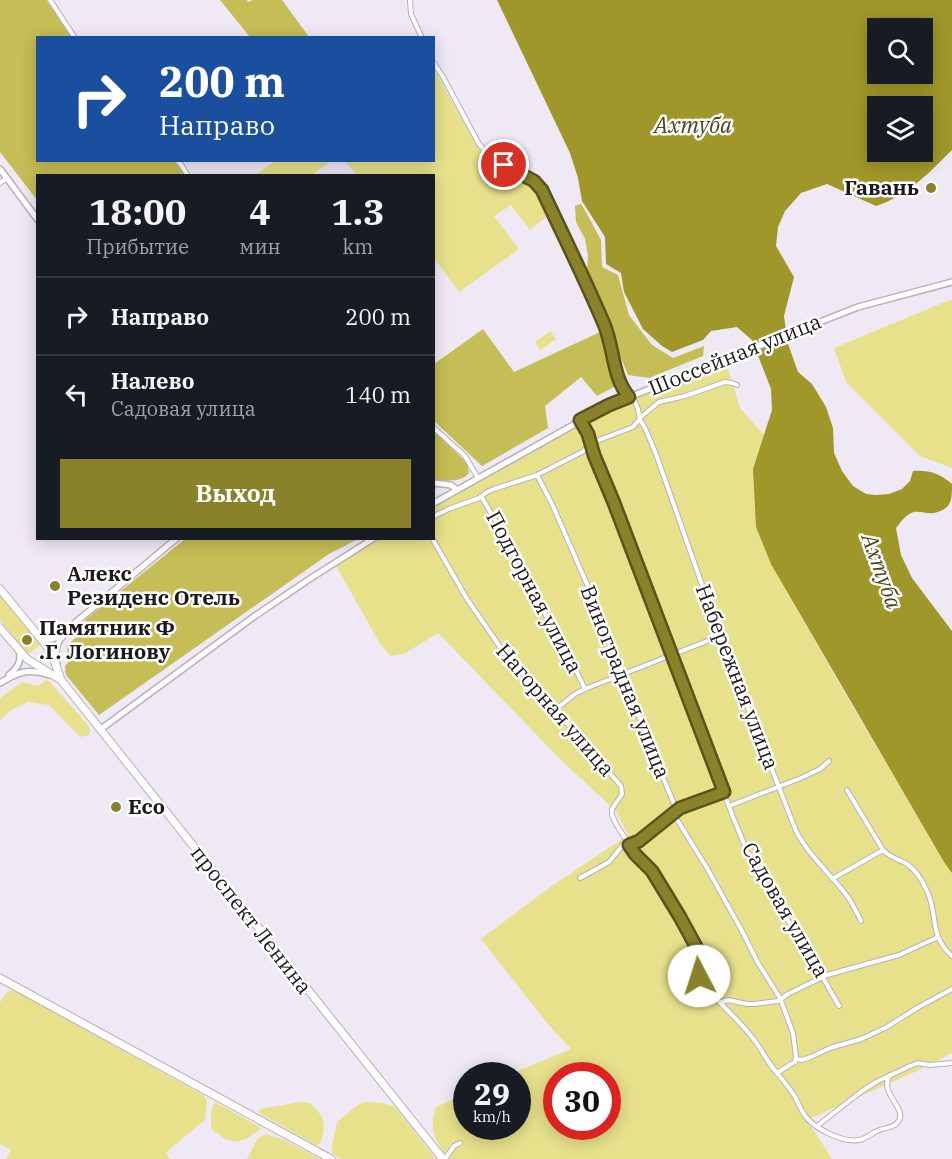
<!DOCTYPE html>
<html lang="ru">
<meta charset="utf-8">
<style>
body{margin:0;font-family:"IBM Plex Serif",serif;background:#20242c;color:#f1f3f6;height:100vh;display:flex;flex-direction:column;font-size:22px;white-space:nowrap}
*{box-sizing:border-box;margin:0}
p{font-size:20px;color:#9ea1a6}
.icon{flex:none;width:33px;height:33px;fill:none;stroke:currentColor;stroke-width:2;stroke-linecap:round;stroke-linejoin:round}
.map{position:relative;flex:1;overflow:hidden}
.panel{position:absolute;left:36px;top:174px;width:399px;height:366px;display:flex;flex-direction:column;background:#171b24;border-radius:0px;box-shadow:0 3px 15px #0003}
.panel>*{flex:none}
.guide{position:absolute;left:36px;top:36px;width:399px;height:126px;border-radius:0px;box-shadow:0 3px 15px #0003;background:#1a4fa0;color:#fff;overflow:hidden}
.fabs{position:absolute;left:867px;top:18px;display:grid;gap:12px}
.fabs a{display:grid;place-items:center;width:66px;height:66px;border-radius:0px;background:#171b24;box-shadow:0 3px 15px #0003;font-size:30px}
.speed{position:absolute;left:453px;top:1062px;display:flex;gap:12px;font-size:30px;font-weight:700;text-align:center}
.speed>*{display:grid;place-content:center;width:78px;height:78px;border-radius:50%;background:#171b24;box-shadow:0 3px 15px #0003;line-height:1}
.speed small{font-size:15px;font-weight:400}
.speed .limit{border:9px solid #d22;background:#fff;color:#111}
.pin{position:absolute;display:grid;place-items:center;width:51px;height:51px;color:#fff;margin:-26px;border:3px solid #fff;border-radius:50%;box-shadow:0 2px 6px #0007}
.me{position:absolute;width:66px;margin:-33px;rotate:355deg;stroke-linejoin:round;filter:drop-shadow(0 0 4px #0008)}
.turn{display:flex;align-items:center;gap:21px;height:126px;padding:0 24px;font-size:27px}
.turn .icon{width:78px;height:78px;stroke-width:2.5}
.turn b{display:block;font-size:42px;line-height:51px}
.eta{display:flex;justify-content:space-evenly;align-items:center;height:102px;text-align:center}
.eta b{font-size:36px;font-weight:700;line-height:42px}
.action{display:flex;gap:12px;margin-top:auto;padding:12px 24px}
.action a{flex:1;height:69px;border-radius:0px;background:#89822a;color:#fff;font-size:24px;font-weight:700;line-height:69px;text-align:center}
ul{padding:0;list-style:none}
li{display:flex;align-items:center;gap:18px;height:78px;padding:0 24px;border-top:2px solid #363941}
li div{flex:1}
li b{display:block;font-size:22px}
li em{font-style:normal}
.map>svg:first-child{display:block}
.green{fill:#e7e18b;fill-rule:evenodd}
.forest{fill:#c5bd55}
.water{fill:#9f9729;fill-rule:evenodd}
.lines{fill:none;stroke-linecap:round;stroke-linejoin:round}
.minor-casing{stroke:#b6b0bc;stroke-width:6}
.tertiary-casing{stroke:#b6b0bc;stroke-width:8}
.primary-casing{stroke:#b6b0bc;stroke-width:9}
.minor{stroke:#fff;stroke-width:4}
.tertiary{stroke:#fff;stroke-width:5}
.primary{stroke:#fff;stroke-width:7}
.route-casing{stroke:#59541b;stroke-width:15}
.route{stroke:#89822a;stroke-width:10}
.poi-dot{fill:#89822a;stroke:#fff;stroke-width:2}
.labels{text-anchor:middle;stroke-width:5;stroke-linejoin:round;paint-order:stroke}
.poi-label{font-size:21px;font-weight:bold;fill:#1b191e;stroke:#fff;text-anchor:start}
.street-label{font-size:21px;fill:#1b191e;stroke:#fff}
.water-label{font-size:22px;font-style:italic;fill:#48451a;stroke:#fff}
</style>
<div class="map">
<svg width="952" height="1159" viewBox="0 0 952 1159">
<rect width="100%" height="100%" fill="#efe9f6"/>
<path class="green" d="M 434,69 L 480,151 L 491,164 L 533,187 L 546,217 L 530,230 L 511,205 L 494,216 L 519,249 L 459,292 L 434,258 L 434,176 L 357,175 L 345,161 L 434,160 Z
M 275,161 L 275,160 L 332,161 L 311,175 L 255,175 Z
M 952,299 L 952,468 L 920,456 L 846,382 L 834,348 Z
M 550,331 L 556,339 L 540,350 L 535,342 Z
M 727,365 L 740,408 L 764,435 L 753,469 L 766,551 L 802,618 L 858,716 L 952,872 L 952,1053 L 917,1071 L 807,1120 L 832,1159 L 449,1159 C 435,1141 428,1130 436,1107 L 466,1094 L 466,1126 L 518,1126 L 518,1076 L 508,1075 L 571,1049 L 547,1023 L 481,939 L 549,888 L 628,835 L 616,811 L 562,761 L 438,633 L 404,654 L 390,656 L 379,642 L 335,564 L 378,539 L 434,538 L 434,505 L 609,407 L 662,387 ZM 556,1076 L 608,1076 L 608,1126 L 556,1126 Z
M 1,594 L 40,642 L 40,645 L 30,653 L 26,652 L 0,620 L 0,595 Z
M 46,680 L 50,682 L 88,725 L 90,730 L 89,735 L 80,737 L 49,705 L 28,702 L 13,709 L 0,720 L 0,698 L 22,682 L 38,686 Z
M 14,990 L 203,1095 L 207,1100 L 205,1120 L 165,1153 L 171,1159 L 6,1159 L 11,1150 L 0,1144 L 0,1002 L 8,991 Z
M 215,1102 L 260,1127 L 261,1129 C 239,1145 234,1146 212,1130 C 210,1121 210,1109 215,1102 Z
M 301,1102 L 310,1103 C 320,1114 326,1117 323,1133 C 322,1138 322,1142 318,1146 L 259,1113 L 260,1109 Z
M 365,1102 L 382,1103 L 395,1107 L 436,1159 L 341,1159 L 332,1153 L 332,1146 L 337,1122 L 358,1105 Z
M 266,1134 L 284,1140 L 320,1159 L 247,1159 L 258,1138 Z"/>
<path class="forest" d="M 0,0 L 46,0 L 72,37 L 38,38 L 38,160 L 174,161 L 185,175 L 38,176 L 37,200 L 0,152 Z
M 220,0 L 247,0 L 248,2 L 253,0 L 282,0 L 309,37 L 250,37 Z
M 581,204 L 586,212 L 601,240 L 602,267 L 618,275 L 629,315 L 652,345 L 673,358 L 704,346 L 703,356 L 649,378 L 628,375 L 587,273 L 588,256 L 585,239 L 576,222 L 575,206 Z
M 483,329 L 514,372 L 600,332 L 611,361 L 616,386 L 597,396 L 581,377 L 545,406 L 548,428 L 482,466 L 434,421 L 434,364 Z
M 434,431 L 467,463 L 469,473 C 462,483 445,480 434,480 Z
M 185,539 L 358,539 L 329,554 L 99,715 L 66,675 L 65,666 L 68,663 L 67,645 L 90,626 L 85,620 Z"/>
<path class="water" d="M 497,0 L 952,0 L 952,150 C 929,173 907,196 876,206 L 827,184 L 801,193 L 785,211 L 778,227 L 776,246 L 794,277 L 784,316 L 788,344 L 798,372 L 812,384 L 826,407 L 833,428 L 834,453 L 842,471 L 853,486 L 866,494 L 876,495 L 889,494 L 902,489 L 910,481 L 913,471 C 929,470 939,473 952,484 C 952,500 952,509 934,513 C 928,514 920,511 914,512 C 906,514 901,522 896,528 L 901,555 L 912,578 L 952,631 L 952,873 L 944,862 L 771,564 L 756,527 L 753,469 L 772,410 L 771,389 L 752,340 L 737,327 L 711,331 L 703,340 L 672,352 L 662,346 L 643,329 L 624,292 L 621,273 L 606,264 L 605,237 L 582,201 L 578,178 L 570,153 ZM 878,28 L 922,28 L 922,74 L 878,74 ZM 878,106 L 922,106 L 922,152 L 878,152 Z"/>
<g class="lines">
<g class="minor-casing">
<path id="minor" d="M 50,0 L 75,38
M 410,0 L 411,14 L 422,38
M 434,63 L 443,77 L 479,144 C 483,149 487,154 493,158 C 508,170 530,174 542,191 L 603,323 L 620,382 L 625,392 L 635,402 L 638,409 L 640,420 L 645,428 L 656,454 L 720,636 L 796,831 C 808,854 828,872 844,892 C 851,900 856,911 861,921
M 177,160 L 182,166 L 188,176
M 0,183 L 7,178
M 580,420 L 588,434 L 594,455 L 614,503 L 733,817 L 752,863 L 761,878 L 810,955 L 839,1006
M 434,428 L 465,456 L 478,478
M 537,475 L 552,504 L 593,598 L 651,748 L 674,804 L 676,818 L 707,868 L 742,931 L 758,963 L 780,998 L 793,1033 L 796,1057 L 795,1062 L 791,1064 L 777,1073
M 481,496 L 523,568 L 543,611 L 561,639 L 585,689
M 434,516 L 451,508 L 479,498 L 487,492 L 494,489 L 537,475 L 582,452 L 594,442 L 633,427 L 642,416 L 659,402 L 685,396 L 725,382 L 732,383 L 737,385
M 432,538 L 467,599 L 507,657 L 572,729 L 621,786 L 622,794 L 612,809 L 612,815 L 616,824 L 635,854 L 652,871 L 680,917 L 700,952 L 701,962 L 700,981 C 717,1002 739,1019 755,1041 C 761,1049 765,1057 770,1064 C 778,1075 788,1085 795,1097 C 799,1104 801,1111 806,1117 C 816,1129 843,1143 859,1140 C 865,1139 870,1135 875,1132 C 881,1128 890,1129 896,1124 C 912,1110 877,1094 890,1075
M 555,710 L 575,694 L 585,689 L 720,636
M 847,790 L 883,850 C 890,858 899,859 907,864 C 916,870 923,882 927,891 C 939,916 928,934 952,956
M 729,806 L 801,778 L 820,769 L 829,761
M 629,845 L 639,841 L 680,809 L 724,792
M 580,878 L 609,862 L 626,841
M 832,879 L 883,850
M 721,1002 L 728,1000 L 747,1004 L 755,1004 L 778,1001 L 788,994 L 827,975 L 899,955 L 938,937
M 796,1059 L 802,1060 L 811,1057 L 830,1048 L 861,1039 L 887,1027 L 917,1008 L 952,989
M 817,1126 L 862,1091 L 876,1082 L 910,1066 L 918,1063 L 929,1065 L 952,1063
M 445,1159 L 454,1146 L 460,1143"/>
</g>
<g class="tertiary-casing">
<path id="tertiary" d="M 0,169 L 38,220
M 434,483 L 451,485 L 457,490
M 434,503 L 609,405 L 858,307 L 952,282
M 41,637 C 47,641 52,639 58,637 L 177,538
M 57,664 C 55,654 56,643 63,636
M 9,675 C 17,668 22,662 19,651
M 0,683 C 18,672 28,668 49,675
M 101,729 L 252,618 L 308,580 L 374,538"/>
</g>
<g class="primary-casing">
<path id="primary" d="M 0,589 L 46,645 L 54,660 L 61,680 L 443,1159
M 0,628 L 27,659 L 61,680
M 0,978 L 331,1159"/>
</g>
<use href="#minor" class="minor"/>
<use href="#tertiary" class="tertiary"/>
<use href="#primary" class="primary"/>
</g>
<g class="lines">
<g class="route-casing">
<path id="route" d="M 504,165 L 534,181 L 542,190 C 563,235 585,279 604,324 C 614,347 612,377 629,397 L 609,405 L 580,420 L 588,434 L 594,455 L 614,503 L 724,792 L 680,808 L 639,841 L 629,845 L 635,854 L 652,871 L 680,917 L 699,952 L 701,962 L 699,976"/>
</g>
<use href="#route" class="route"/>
</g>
<g class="poi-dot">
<circle cx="931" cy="188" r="6"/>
<circle cx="55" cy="586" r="6"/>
<circle cx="27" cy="640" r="6"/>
<circle cx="116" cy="807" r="6"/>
</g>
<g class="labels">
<g class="poi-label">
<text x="919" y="195" text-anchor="end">Гавань</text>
<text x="67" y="581">Алекс<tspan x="67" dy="24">Резиденс Отель</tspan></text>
<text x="39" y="635">Памятник Ф<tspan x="39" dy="24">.Г. Логинову</tspan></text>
<text x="128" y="814">Eco</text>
</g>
<g class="street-label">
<text transform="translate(735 355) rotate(-22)" y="7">Шоссейная улица</text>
<text transform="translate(534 592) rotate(62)" y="7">Подгорная улица</text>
<text transform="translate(737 677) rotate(69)" y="7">Набережная улица</text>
<text transform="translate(625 682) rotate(68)" y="7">Виноградная улица</text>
<text transform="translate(555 710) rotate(49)" y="7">Нагорная улица</text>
<text transform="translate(785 910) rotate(60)" y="7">Садовая улица</text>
<text transform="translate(251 920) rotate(52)" y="7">проспект Ленина</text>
</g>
<g class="water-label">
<text x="693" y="133">Ахтуба</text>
<text transform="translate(882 571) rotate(70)" y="8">Ахтуба</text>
</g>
</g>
</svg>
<div class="fabs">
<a><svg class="icon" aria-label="search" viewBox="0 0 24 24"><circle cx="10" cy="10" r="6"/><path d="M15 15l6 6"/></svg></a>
<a><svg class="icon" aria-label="layers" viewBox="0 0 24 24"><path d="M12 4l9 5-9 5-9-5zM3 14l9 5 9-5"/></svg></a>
</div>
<div class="speed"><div>29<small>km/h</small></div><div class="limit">30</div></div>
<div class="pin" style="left:504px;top:165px;background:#d93025"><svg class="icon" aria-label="arrive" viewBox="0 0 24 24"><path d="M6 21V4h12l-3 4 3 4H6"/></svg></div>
<svg class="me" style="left:699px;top:976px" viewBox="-20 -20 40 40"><circle r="19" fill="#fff"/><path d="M0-13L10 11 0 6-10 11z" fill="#89822a"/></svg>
<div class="guide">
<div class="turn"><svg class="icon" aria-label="right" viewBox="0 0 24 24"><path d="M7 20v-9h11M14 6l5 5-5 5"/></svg><div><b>200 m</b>Направо</div></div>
</div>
<section class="panel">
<div class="eta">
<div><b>18:00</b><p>Прибытие</p></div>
<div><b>4</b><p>мин</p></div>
<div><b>1.3</b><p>km</p></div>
</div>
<ul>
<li><svg class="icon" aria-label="right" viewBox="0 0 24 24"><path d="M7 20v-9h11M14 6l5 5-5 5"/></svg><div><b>Направо</b></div><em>200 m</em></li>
<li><svg class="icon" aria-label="left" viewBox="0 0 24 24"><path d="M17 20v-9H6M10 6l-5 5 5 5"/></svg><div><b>Налево</b><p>Садовая улица</p></div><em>140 m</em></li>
</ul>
<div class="action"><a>Выход</a></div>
</section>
</div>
